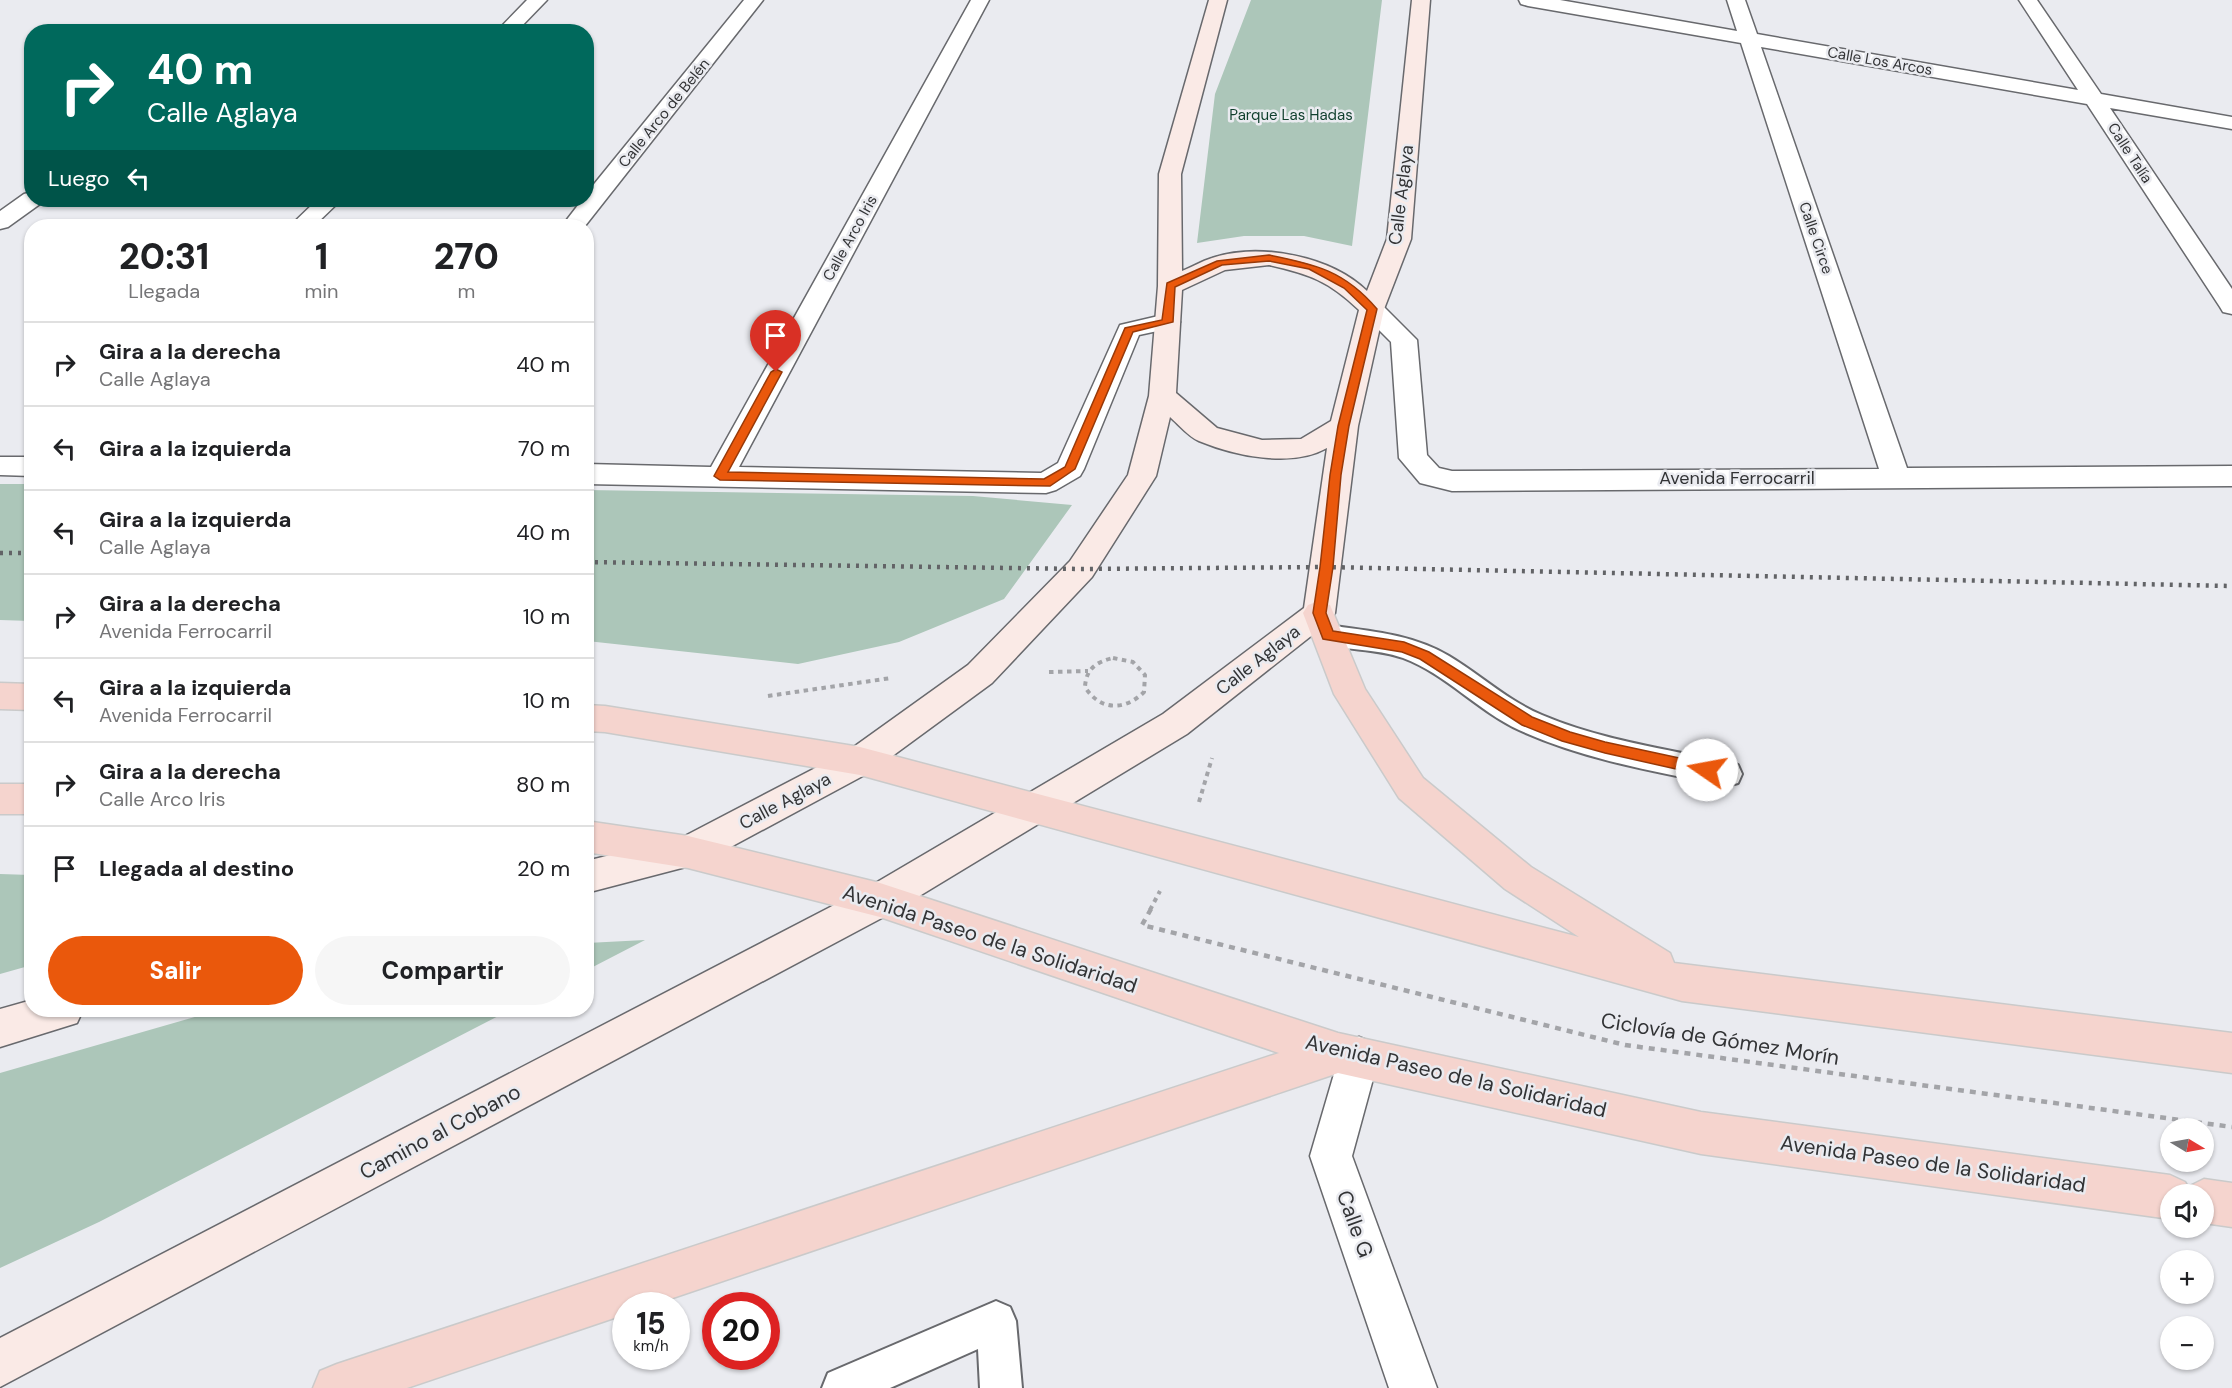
<!DOCTYPE html>
<html lang="es">
<meta charset="utf-8">
<style>
body{margin:0;font-family:"DM Sans",sans-serif;background:#f6f6f6;color:#202124;height:100vh;display:flex;flex-direction:column;font-size:22px;white-space:nowrap}
*{box-sizing:border-box;margin:0}
p{font-size:20px;color:#757577}
.icon{flex:none;width:33px;height:33px;fill:none;stroke:currentColor;stroke-width:2;stroke-linecap:round;stroke-linejoin:round}
.map{position:relative;flex:1;overflow:hidden}
.panel{position:absolute;left:24px;top:219px;width:570px;height:798px;display:flex;flex-direction:column;background:#fff;border-radius:24px;box-shadow:0 2px 4px #0004}
.panel>*{flex:none}
.top-card{position:absolute;left:24px;top:24px;width:570px;height:183px;border-radius:24px;box-shadow:0 2px 4px #0004;background:#00695c;color:#fff;overflow:hidden}
.needle{width:39px;rotate:100deg}
.fabs{position:absolute;left:2160px;top:1118px;display:grid;gap:12px}
.fabs a{display:grid;place-items:center;width:54px;height:54px;border-radius:50%;background:#fff;box-shadow:0 2px 4px #0004;font-size:30px}
.speed{position:absolute;left:612px;top:1292px;display:flex;gap:12px;font-size:30px;font-weight:700;text-align:center}
.speed>*{display:grid;place-content:center;width:78px;height:78px;border-radius:50%;background:#fff;box-shadow:0 2px 4px #0004;line-height:1}
.speed small{font-size:15px;font-weight:400}
.speed .limit{border:9px solid #d22;background:#fff;color:#111}
.pin{position:absolute;display:grid;place-items:center;width:51px;height:51px;color:#fff;margin:-62px -26px;border-radius:50% 50% 50% 0;rotate:-45deg;box-shadow:0 0 6px #0007}
.pin .icon{rotate:45deg}
.me{position:absolute;width:66px;margin:-33px;rotate:282deg;stroke-linejoin:round;filter:drop-shadow(0 0 4px #0008)}
.turn{display:flex;align-items:center;gap:21px;height:126px;padding:0 24px;font-size:27px}
.turn .icon{width:78px;height:78px;stroke-width:2.5}
.turn b{display:block;font-size:42px;line-height:51px}
.then{display:flex;align-items:center;height:57px;padding:0 24px;background:#0003;gap:12px;font-size:22px}
.eta{display:flex;justify-content:space-evenly;align-items:center;height:102px;text-align:center}
.eta b{font-size:36px;font-weight:800;line-height:42px}
.primary-button{display:flex;gap:12px;margin-top:auto;padding:12px 24px}
.primary-button a{flex:1;height:69px;border-radius:36px;background:#ea580c;color:#fff;font-size:24px;font-weight:800;line-height:69px;text-align:center}
.primary-button a+a{background:#f6f6f6;color:#202124}
ul{padding:0;list-style:none}
li{display:flex;align-items:center;gap:18px;height:84px;padding:0 24px;border-top:2px solid #e0e0e0}
li div{flex:1}
li b{display:block;font-size:22px}
li em{font-style:normal}
.map>svg:first-child{display:block}
.green{fill:#acc6b9}
.lines{fill:none;stroke-linecap:round;stroke-linejoin:round}
.lane-casing{stroke:#68696d;stroke-width:4}
.street-casing{stroke:#68696d;stroke-width:3}
.secondary-casing{stroke:#68696d;stroke-width:3}
.primary-casing{stroke:#cacaca;stroke-width:3}
.path-far1{stroke:#a3a4a8;stroke-width:4;stroke-dasharray:4.5 4.5;stroke-linecap:butt}
.path{stroke:#a3a4a8;stroke-width:4.5;stroke-dasharray:6 6;stroke-linecap:butt}
.lane{fill:#fff;fill-rule:evenodd}
.street{fill:#fff;fill-rule:evenodd}
.secondary{fill:#faeae6;fill-rule:evenodd}
.primary{fill:#f5d4ce;fill-rule:evenodd}
.rail{stroke:#626366;stroke-width:4.5;stroke-dasharray:3 6;stroke-linecap:butt}
.route{fill:#ea580c;stroke:#983908;stroke-width:1.5}
.labels{text-anchor:middle;stroke-width:5;stroke-linejoin:round;paint-order:stroke}
.far-street-label{font-size:15px;fill:#323335;stroke:#eaebf0}
.far-park-label{font-size:15px;fill:#0f3f2d;stroke:#eaebf0}
.street-label{font-size:18px;fill:#323335;stroke:#eaebf0}
.near-street-label{font-size:21px;fill:#323335;stroke:#eaebf0}
</style>
<div class="map">
<svg width="2232" height="1388" viewBox="0 0 2232 1388">
<rect width="100%" height="100%" fill="#eaebf0"/>
<path class="green" d="M 1251,0 L 1382,0 L 1352,246 L 1304,236 L 1244,236 L 1197,243 L 1215,94 Z
M 0,484 L 31,484 L 31,621 L 0,620 Z
M 587,490 L 973,496 L 1072,505 L 1004,599 L 899,642 L 798,664 L 587,641 Z
M 0,874 L 31,875 L 32,965 L 0,974 Z
M 645,940 L 587,970 L 587,943 Z
M 219,1010 L 510,1010 L 99,1222 L 0,1268 L 0,1073 Z"/>
<g class="lines">
<g class="lane-casing">
<path id="lane" d="M 1327,625 C 1370,631 1412,634 1449,656 C 1481,675 1508,701 1542,715 C 1601,740 1665,749 1727,762 L 1738,765 L 1742,774 L 1738,783 L 1727,786 C 1657,772 1585,760 1519,730 C 1478,711 1446,674 1403,658 C 1375,648 1345,651 1317,642 L 1313,635 L 1317,628 Z
M 996,1301 L 1010,1307 L 1016,1321 L 1022,1388 L 980,1388 L 978,1349 L 890,1388 L 822,1388 L 828,1373 Z"/>
</g>
<g class="street-casing">
<path id="street" d="M 527,0 L 547,0 L 516,32 L 496,32 Z
M 744,0 L 763,0 L 585,226 L 562,226 L 582,200 L 586,200 L 586,194 Z
M 971,0 L 989,0 L 739,467 L 1041,473 L 1058,463 L 1120,325 L 1167,314 L 1176,317 L 1180,322 L 1176,327 L 1139,335 L 1084,469 L 1080,476 L 1056,490 L 1046,493 L 586,484 L 586,464 L 711,467 Z
M 1519,0 L 1560,0 L 1737,31 L 1727,0 L 1745,0 L 1757,34 L 2078,90 L 2019,0 L 2037,0 L 2101,94 L 2232,117 L 2232,129 L 2110,108 L 2232,289 L 2232,314 L 2223,312 L 2220,307 L 2087,104 L 1761,47 L 1907,468 L 2232,466 L 2232,486 L 1452,491 L 1420,483 L 1399,458 L 1391,342 L 1363,314 L 1360,309 L 1363,304 L 1372,302 L 1381,304 L 1417,340 L 1427,455 L 1439,468 L 1452,471 L 1879,469 L 1741,43 L 1528,6 L 1521,4 Z
M 32,192 L 32,200 L 43,200 L 40,204 L 8,227 L 0,229 L 0,211 L 24,194 Z
M 317,200 L 341,200 L 314,226 L 290,226 Z
M 0,457 L 32,457 L 32,476 L 0,475 Z
M 1359,1037 L 1373,1043 L 1379,1057 L 1352,1156 L 1437,1388 L 1389,1388 L 1310,1156 L 1339,1057 L 1345,1043 Z"/>
</g>
<g class="secondary-casing">
<path id="secondary" d="M 1209,0 L 1227,0 L 1181,174 L 1182,271 C 1192,267 1202,261 1212,258 C 1259,242 1331,256 1367,291 L 1387,239 L 1412,0 L 1430,0 L 1411,239 L 1384,309 L 1358,426 L 1335,613 L 1330,621 L 1187,734 L 893,912 L 0,1387 L 0,1338 L 867,888 L 1163,714 L 1304,608 L 1327,448 C 1292,468 1235,456 1199,441 C 1189,437 1179,425 1170,417 L 1156,476 L 1092,577 L 992,683 L 872,771 L 701,863 L 586,893 L 586,861 L 681,838 L 848,751 L 968,665 L 1070,561 L 1128,475 L 1149,396 L 1158,286 L 1159,174 ZM 1269,265 C 1309,274 1329,281 1359,310 L 1331,421 L 1301,439 L 1262,440 L 1217,428 L 1176,393 L 1182,290 L 1225,270 Z
M 32,1000 L 32,1010 L 83,1010 L 77,1023 L 0,1047 L 0,1009 Z"/>
</g>
<g class="primary-casing">
<path id="primary" d="M 1319,601 L 1330,605 L 1365,689 L 1423,778 L 1531,867 L 1670,953 L 1674,963 L 2232,1033 L 2232,1073 L 1682,1001 L 860,775 L 605,732 L 586,731 L 586,705 L 605,706 L 860,747 L 1579,937 L 1505,889 L 1399,798 L 1334,694 L 1303,613 L 1308,605 Z
M 0,683 L 32,684 L 32,710 L 0,709 Z
M 0,784 L 32,784 L 32,814 L 0,814 Z
M 586,821 L 688,836 L 880,883 L 1338,1033 L 1701,1112 L 2170,1175 L 2185,1182 L 2188,1187 L 2204,1179 L 2232,1183 L 2232,1227 L 2204,1223 L 2204,1194 L 2170,1194 L 2170,1219 L 1701,1154 L 1338,1073 L 652,1305 L 626,1305 L 626,1314 L 407,1388 L 313,1388 L 320,1371 L 337,1364 L 1279,1053 L 880,917 L 688,868 L 586,852 Z"/>
</g>
<path class="path-far1" d="M 1113,658 L 1133,662 L 1145,675 L 1144,692 C 1125,711 1100,711 1085,687 C 1086,669 1096,662 1113,658 Z
M 1049,672 L 1088,671
M 768,696 L 891,678
M 1199,802 L 1212,758
M 1150,910 L 1160,891"/>
<path class="path" d="M 1151,909 L 1142,925 L 1625,1045 L 2232,1127"/>
<use href="#lane" class="lane"/>
<use href="#street" class="street"/>
<use href="#secondary" class="secondary"/>
<use href="#primary" class="primary"/>
<path class="rail" d="M 0,553 L 32,553
M 586,562 L 1081,569 L 1326,567 L 2232,586"/>
</g>
<path class="route" d="M 1269,255 C 1315,264 1345,271 1377,309 L 1349,426 L 1341,475 L 1333,567 L 1326,613 L 1333,631 L 1404,642 L 1429,652 L 1532,717 L 1570,732 L 1605,742 L 1707,764 L 1712,766 L 1714,770 L 1712,774 L 1707,776 L 1605,753 L 1562,741 L 1522,725 L 1420,659 L 1402,652 L 1323,639 L 1313,613 L 1320,567 L 1330,475 L 1338,426 L 1367,310 L 1344,288 L 1309,269 L 1269,261 L 1222,265 L 1175,287 L 1173,322 L 1133,332 L 1075,469 L 1050,486 L 720,480 L 714,476 L 771,372 L 776,369 L 782,372 L 728,472 L 1044,479 L 1065,467 L 1125,328 L 1162,320 L 1167,283 L 1217,261 Z"/>
<g class="labels">
<g class="far-street-label">
<text transform="translate(1880 61) rotate(10)" y="5">Calle Los Arcos</text>
<text transform="translate(664 113) rotate(-51)" y="5">Calle Arco de Belén</text>
<text transform="translate(2130 153) rotate(57)" y="5">Calle Talía</text>
<text transform="translate(850 238) rotate(-61)" y="5">Calle Arco Iris</text>
<text transform="translate(1816 238) rotate(71)" y="5">Calle Circe</text>
</g>
<g class="far-park-label">
<text x="1291" y="120">Parque Las Hadas</text>
</g>
<g class="street-label">
<text transform="translate(1401 195) rotate(-83)" y="6">Calle Aglaya</text>
<text x="1737" y="484">Avenida Ferrocarril</text>
<text transform="translate(1258 660) rotate(-38)" y="6">Calle Aglaya</text>
<text transform="translate(785 801) rotate(-28)" y="6">Calle Aglaya</text>
</g>
<g class="near-street-label">
<text transform="translate(990 939) rotate(18)" y="7">Avenida Paseo de la Solidaridad</text>
<text transform="translate(1720 1039) rotate(9)" y="7">Ciclovía de Gómez Morín</text>
<text transform="translate(1456 1076) rotate(13)" y="7">Avenida Paseo de la Solidaridad</text>
<text transform="translate(440 1132) rotate(-28)" y="7">Camino al Cobano</text>
<text transform="translate(1933 1164) rotate(8)" y="7">Avenida Paseo de la Solidaridad</text>
<text transform="translate(1355 1224) rotate(70)" y="7">Calle G</text>
</g>
</g>
</svg>
<div class="fabs">
<a><svg class="needle" viewBox="-14 -14 28 28"><path d="M0-13l5 13h-10z" fill="#e53935"/><path d="M0 13l5-13h-10z" fill="#757577"/></svg></a>
<a><svg class="icon" aria-label="sound" viewBox="0 0 24 24"><path d="M4 9h4l5-4v14l-5-4H4zM17 9q2 3 0 6"/></svg></a>
<a>+</a>
<a>−</a>
</div>
<div class="speed"><div>15<small>km/h</small></div><div class="limit">20</div></div>
<div class="pin" style="left:776px;top:372px;background:#d93025"><svg class="icon" aria-label="arrive" viewBox="0 0 24 24"><path d="M6 21V4h12l-3 4 3 4H6"/></svg></div>
<svg class="me" style="left:1707px;top:770px" viewBox="-20 -20 40 40"><circle r="19" fill="#fff"/><path d="M0-13L10 11 0 6-10 11z" fill="#ea580c"/></svg>
<div class="top-card">
<div class="turn"><svg class="icon" aria-label="right" viewBox="0 0 24 24"><path d="M7 20v-9h11M14 6l5 5-5 5"/></svg><div><b>40 m</b>Calle Aglaya</div></div>
<div class="then">Luego<svg class="icon" aria-label="left" viewBox="0 0 24 24"><path d="M17 20v-9H6M10 6l-5 5 5 5"/></svg></div>
</div>
<section class="panel">
<div class="eta">
<div><b>20:31</b><p>Llegada</p></div>
<div><b>1</b><p>min</p></div>
<div><b>270</b><p>m</p></div>
</div>
<ul>
<li><svg class="icon" aria-label="right" viewBox="0 0 24 24"><path d="M7 20v-9h11M14 6l5 5-5 5"/></svg><div><b>Gira a la derecha</b><p>Calle Aglaya</p></div><em>40 m</em></li>
<li><svg class="icon" aria-label="left" viewBox="0 0 24 24"><path d="M17 20v-9H6M10 6l-5 5 5 5"/></svg><div><b>Gira a la izquierda</b></div><em>70 m</em></li>
<li><svg class="icon" aria-label="left" viewBox="0 0 24 24"><path d="M17 20v-9H6M10 6l-5 5 5 5"/></svg><div><b>Gira a la izquierda</b><p>Calle Aglaya</p></div><em>40 m</em></li>
<li><svg class="icon" aria-label="right" viewBox="0 0 24 24"><path d="M7 20v-9h11M14 6l5 5-5 5"/></svg><div><b>Gira a la derecha</b><p>Avenida Ferrocarril</p></div><em>10 m</em></li>
<li><svg class="icon" aria-label="left" viewBox="0 0 24 24"><path d="M17 20v-9H6M10 6l-5 5 5 5"/></svg><div><b>Gira a la izquierda</b><p>Avenida Ferrocarril</p></div><em>10 m</em></li>
<li><svg class="icon" aria-label="right" viewBox="0 0 24 24"><path d="M7 20v-9h11M14 6l5 5-5 5"/></svg><div><b>Gira a la derecha</b><p>Calle Arco Iris</p></div><em>80 m</em></li>
<li><svg class="icon" aria-label="arrive" viewBox="0 0 24 24"><path d="M6 21V4h12l-3 4 3 4H6"/></svg><div><b>Llegada al destino</b></div><em>20 m</em></li>
</ul>
<div class="primary-button"><a>Salir</a><a>Compartir</a></div>
</section>
</div>
